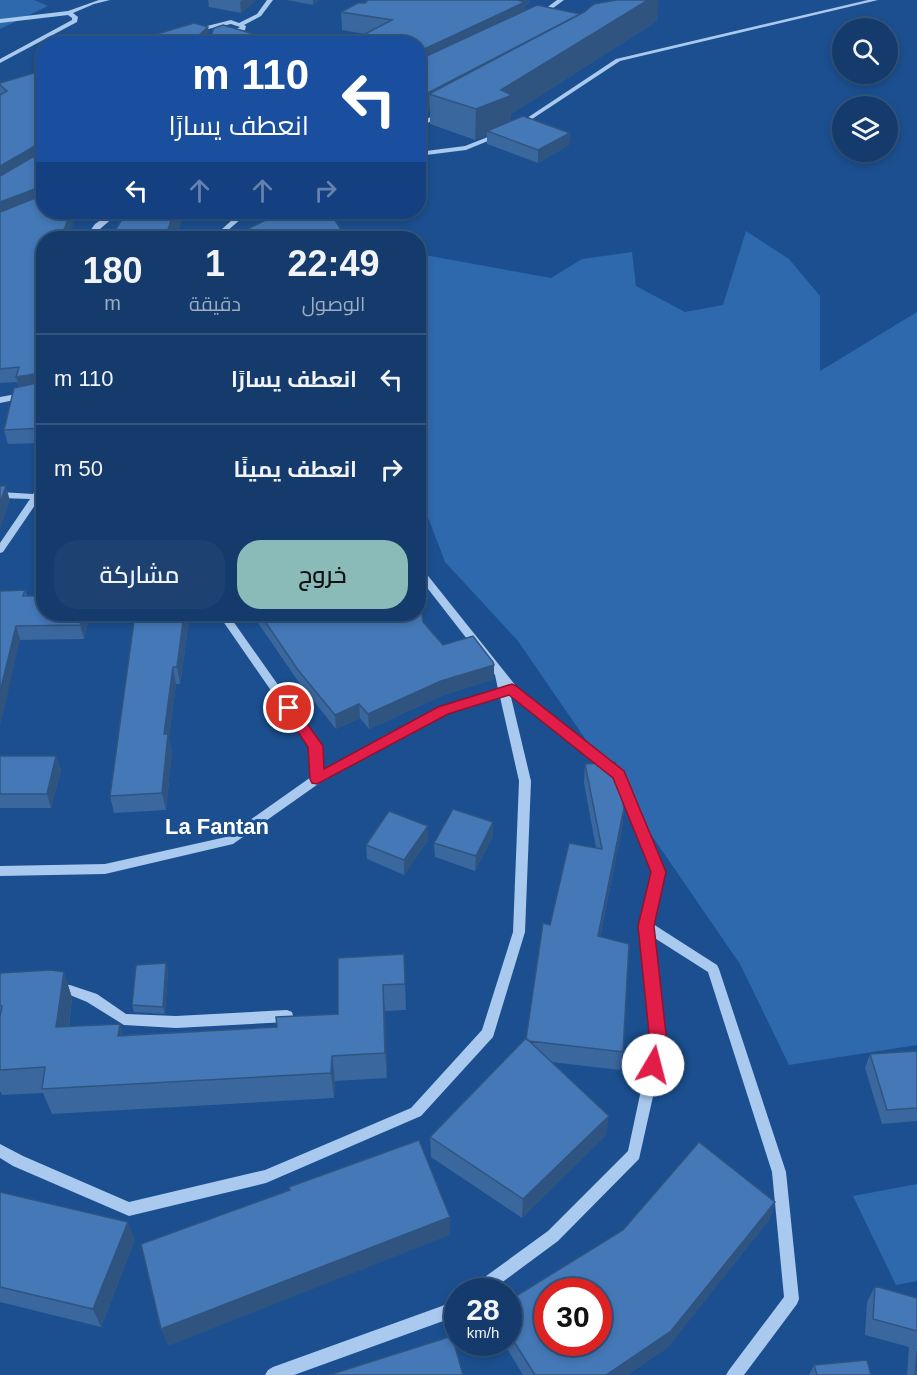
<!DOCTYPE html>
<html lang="ar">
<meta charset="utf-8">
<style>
body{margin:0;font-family:Helvetica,Cairo,sans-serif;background:#1d4271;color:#f1f3f6;direction:rtl;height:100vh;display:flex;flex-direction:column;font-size:22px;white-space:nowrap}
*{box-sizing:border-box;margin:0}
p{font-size:20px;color:#9dadc1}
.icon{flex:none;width:33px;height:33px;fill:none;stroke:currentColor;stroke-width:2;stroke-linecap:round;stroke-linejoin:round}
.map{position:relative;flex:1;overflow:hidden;direction:ltr}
.side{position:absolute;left:36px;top:231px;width:390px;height:390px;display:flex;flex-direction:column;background:#143b6b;border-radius:24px;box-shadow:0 3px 9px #0003,0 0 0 2px #33557e;direction:rtl}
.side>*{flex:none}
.hud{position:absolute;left:36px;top:36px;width:390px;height:183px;border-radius:24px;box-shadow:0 3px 9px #0003,0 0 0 2px #33557e;direction:rtl;background:#1a4fa0;color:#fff;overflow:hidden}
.buttons{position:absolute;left:832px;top:18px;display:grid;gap:12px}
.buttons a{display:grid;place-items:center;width:66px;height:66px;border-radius:50%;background:#143b6b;box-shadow:0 3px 9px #0003,0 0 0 2px #33557e;font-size:30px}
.speed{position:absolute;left:444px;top:1278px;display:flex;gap:12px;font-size:30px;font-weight:700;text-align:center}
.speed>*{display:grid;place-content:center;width:78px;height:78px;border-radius:50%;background:#143b6b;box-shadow:0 3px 9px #0003,0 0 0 2px #33557e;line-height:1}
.speed small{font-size:15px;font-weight:400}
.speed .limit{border:9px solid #d22;background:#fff;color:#111}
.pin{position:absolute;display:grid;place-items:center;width:51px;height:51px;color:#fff;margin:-26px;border:3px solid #fff;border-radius:50%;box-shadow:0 2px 6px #0007}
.me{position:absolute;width:66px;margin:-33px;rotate:8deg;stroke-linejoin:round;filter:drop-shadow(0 0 4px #0008)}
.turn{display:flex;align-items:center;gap:21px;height:126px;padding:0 18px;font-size:27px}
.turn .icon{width:78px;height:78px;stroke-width:2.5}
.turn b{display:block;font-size:42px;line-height:51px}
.lanes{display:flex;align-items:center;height:57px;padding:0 18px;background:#0003;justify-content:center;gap:30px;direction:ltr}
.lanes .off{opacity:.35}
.eta{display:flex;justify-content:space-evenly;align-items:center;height:102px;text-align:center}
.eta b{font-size:36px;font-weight:600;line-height:42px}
.action{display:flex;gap:12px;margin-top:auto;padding:12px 18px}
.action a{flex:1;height:69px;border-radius:24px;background:#8bbbb9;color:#111;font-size:24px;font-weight:600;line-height:69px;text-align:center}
.action a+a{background:#1d4271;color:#f1f3f6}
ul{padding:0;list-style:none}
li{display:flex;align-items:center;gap:18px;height:90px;padding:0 18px;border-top:2px solid #33557e}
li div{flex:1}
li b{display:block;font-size:22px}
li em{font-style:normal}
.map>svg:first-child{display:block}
.green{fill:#2e69ad}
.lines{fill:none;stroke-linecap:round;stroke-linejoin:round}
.minor{fill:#a9c9ee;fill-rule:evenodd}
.wall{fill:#3a679d}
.shaded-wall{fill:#305480}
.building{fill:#4478b7;stroke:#305480;stroke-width:1.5;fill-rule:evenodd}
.route{fill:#e11d48;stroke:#92132f;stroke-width:1.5}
.labels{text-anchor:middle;stroke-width:6;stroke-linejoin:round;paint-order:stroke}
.neighbourhood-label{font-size:22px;font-weight:bold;fill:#fff;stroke:#1b4f8f}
</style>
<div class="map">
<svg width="917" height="1375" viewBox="0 0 917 1375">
<rect width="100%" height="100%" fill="#1b4f8f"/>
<path class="green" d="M 0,0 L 34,0 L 48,6 L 0,29 Z
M 746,231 L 789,259 L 820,296 L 820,371 L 917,312 L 917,1045 L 789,1065 L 740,964 L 518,641 L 445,562 L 419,494 L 419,254 L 551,278 L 582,259 L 632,252 L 636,286 L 685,312 L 723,305 Z
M 917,1184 L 917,1281 L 896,1285 L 853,1196 Z"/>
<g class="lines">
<path class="minor" d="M 99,0 L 110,0 L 94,4 L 73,13 L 78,17 L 77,22 L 0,63 L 0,59 L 72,20 L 72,18 L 68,15 L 0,23 L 0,19 L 68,11 Z
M 267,0 L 273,0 L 261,16 L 244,25 L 246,26 L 245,30 L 219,44 L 211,44 L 240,27 L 231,24 L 194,32 L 191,30 L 231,20 L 239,23 L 257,14 Z
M 557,0 L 564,0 L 541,17 L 537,17 L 537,15 Z
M 868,0 L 878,0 L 620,61 L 520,127 L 515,126 L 616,59 Z
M 443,111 L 445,112 L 445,114 L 418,128 L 418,123 Z
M 498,133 L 501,135 L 500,136 L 466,150 L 418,156 L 418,152 L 465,146 Z
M 112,212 L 120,212 L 101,228 L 91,238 L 85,238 L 95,224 Z
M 241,212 L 249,212 L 219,238 L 212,238 Z
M 44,389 L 44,394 L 0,403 L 0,397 Z
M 44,482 L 44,492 L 3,552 L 0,553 L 0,543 L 30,499 L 0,498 L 0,492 L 33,494 L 41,483 Z
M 418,566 L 421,567 L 516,686 L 623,771 L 664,872 L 653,924 L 717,965 L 719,969 L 786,1172 L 799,1299 L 797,1304 L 744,1375 L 726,1375 L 729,1370 L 784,1297 L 772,1172 L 708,972 L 653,937 L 665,1043 L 639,1159 L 558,1241 L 489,1292 L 469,1292 L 471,1287 L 548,1231 L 628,1151 L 651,1043 L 640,926 L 652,872 L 614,776 L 510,693 L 531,781 L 525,932 L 493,1037 L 421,1116 L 266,1183 L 129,1216 L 13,1166 L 0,1158 L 0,1144 L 23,1156 L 129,1202 L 265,1170 L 411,1108 L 482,1030 L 513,932 L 519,781 L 500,697 L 447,713 L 321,782 L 233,844 L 105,874 L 0,876 L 0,866 L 105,864 L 226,837 L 311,777 L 310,747 L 218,614 L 228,614 L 319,743 L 322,771 L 439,707 L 498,689 L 495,675 L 418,576 Z
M 57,984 L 70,985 L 97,994 L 126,1014 L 176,1016 L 287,1010 L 292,1012 L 293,1016 L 292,1020 L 287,1022 L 176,1028 L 124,1025 L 87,1002 L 70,995 L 53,993 L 51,989 L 53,985 Z
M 458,1298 L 458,1314 L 446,1320 L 294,1375 L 265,1375 L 268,1370 L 273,1367 L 442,1306 Z"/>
</g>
<path class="wall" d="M 208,0 L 256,0 L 241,13 L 209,7 Z
M 287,0 L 319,0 L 313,5 Z
M 530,1 L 525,6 L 524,11 L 657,21 L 511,114 L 511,121 L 570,133 L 569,145 L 538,163 L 487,144 L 487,135 L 475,140 L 430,124 L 430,111 L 365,34 L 342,30 L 341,12 Z
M 210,38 L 288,44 L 211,44 Z
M 44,70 L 68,238 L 44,238 L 44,443 L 8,444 L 4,430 L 19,387 L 17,382 L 0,383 L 0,83 Z
M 25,590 L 27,596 L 90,614 L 84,639 L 20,640 L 0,591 Z
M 190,614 L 180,684 L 176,684 L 169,738 L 172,751 L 166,810 L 114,813 L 110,796 Z
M 252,614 L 418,614 L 423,622 L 443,645 L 494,665 L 494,679 L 441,696 L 369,729 L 360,718 L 336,729 L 300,684 Z
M 0,756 L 56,756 L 61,770 L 51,808 L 0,808 Z
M 585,764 L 624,808 L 622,828 L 600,937 L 623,1052 L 620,1070 L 551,1062 L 606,1135 L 522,1218 L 431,1157 L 430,1137 L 526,1039 L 550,925 L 596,848 L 584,783 Z
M 493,836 L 475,871 L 435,857 L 434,843 Z
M 428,840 L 404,875 L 367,859 L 366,845 Z
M 404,954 L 406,1010 L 385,1011 L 387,1078 L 335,1081 L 334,1098 L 52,1114 L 43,1093 L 2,1095 L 0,1091 L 0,973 L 64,972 L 72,998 L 69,1027 L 123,1035 L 277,1027 L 338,1014 Z
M 166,963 L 168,970 L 165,1014 L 134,1012 L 132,1005 Z
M 917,1051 L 917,1121 L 882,1124 L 865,1068 L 870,1054 Z
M 0,1192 L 135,1240 L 101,1327 L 0,1302 Z
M 775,1202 L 769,1220 L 667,1348 L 627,1375 L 523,1375 L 503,1342 L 508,1342 L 508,1301 Z
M 875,1286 L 917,1298 L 917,1375 L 907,1375 L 909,1347 L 865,1335 L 867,1302 Z
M 814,1365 L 871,1375 L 809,1375 Z"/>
<path class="shaded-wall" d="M 242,0 L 256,0 L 241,13 L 240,2 Z
M 313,0 L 319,0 L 313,5 Z
M 513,0 L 530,0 L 525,6 L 524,20 L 418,71 L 418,52 Z
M 648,0 L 659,0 L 657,21 L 511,114 L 511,126 L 487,131 L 487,135 L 475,140 L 476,109 L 501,90 Z
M 580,14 L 429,94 L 430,111 L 418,117 L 418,98 Z
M 208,27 L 209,39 L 204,44 L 189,44 Z
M 570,133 L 569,145 L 538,163 L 538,150 Z
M 42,142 L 44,151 L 0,180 L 0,166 Z
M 40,187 L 43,200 L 0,217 L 0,202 Z
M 71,212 L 78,212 L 68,238 L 62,238 L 61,237 Z
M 174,212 L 185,212 L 176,238 L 165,238 Z
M 42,373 L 44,388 L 20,391 L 16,377 Z
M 6,486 L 10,501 L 0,530 L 0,503 Z
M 83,614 L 90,614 L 84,639 L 80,625 Z
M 184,614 L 190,614 L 180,684 L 177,667 Z
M 16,626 L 20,640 L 0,727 L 0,692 Z
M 494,665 L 494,679 L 441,696 L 369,729 L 368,714 L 441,681 Z
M 173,667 L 176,684 L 169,738 L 172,751 L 166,810 L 162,793 L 164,734 Z
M 359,704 L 360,718 L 336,729 L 335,715 Z
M 56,756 L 61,770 L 51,808 L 47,794 Z
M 624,808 L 622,828 L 596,955 L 598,936 Z
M 493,822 L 493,836 L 475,871 L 476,856 Z
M 428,826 L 428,840 L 404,875 L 404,860 Z
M 166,963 L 168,970 L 165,1014 L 163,1007 Z
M 64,972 L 72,998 L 65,1053 L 56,1027 Z
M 383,985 L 385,1011 L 387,1078 L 385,1053 Z
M 120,1024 L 127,1050 L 118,1036 Z
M 332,1056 L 335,1081 L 334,1098 L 331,1073 Z
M 609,1116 L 606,1135 L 522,1218 L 523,1199 Z
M 775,1202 L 769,1220 L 667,1348 L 627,1375 L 606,1375 Z
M 450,1217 L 450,1235 L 168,1346 L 161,1329 Z
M 128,1222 L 135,1240 L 101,1327 L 93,1309 Z"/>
<path class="building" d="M 368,0 L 517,0 L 525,2 L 418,52 L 418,44 L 346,44 L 392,20 L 341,12 L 358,3 L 365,3 Z
M 616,0 L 648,0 L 501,90 L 512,95 L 476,109 L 429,94 L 584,12 L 594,4 Z
M 537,5 L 580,14 L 418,98 L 418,60 Z
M 194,23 L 208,27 L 189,44 L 131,44 L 137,42 L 135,40 L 142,35 L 154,35 Z
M 223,25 L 288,44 L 224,44 L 210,38 L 214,28 Z
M 44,70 L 44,189 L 40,187 L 0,202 L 0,176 L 43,151 L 42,142 L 0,166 L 0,95 L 7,91 L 0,85 L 0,83 Z
M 523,116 L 570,133 L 538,150 L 487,131 Z
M 44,189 L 44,212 L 71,212 L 61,237 L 56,237 L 55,238 L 44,238 L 44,428 L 4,430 L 14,388 L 41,382 L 42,373 L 16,377 L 19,367 L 0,369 L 0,212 L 43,195 Z
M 127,212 L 174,212 L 165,238 L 110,238 Z
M 282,212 L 316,212 L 335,220 L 346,238 L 232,238 L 232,237 Z
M 0,486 L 6,486 L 0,503 Z
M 418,587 L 423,622 L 443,645 L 473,636 L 493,662 L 494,665 L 441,681 L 368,714 L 359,704 L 335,715 L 298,670 L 260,614 L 418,614 Z
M 25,590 L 23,596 L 44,596 L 44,614 L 83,614 L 80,625 L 16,626 L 0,692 L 0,591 Z
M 135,614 L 184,614 L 177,667 L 173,667 L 164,734 L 168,734 L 162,793 L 110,796 Z
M 0,756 L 56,756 L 47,794 L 0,794 Z
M 615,762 L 624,808 L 598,936 L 629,944 L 623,1052 L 529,1041 L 526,1039 L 543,923 L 550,925 L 569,843 L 602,849 L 585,764 Z
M 453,809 L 493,822 L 476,856 L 434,843 Z
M 389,811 L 428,826 L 404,860 L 366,845 Z
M 404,954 L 405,984 L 383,985 L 385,1053 L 332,1056 L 331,1073 L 42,1089 L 45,1067 L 0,1070 L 0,1017 L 2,1006 L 0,1006 L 0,973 L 51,970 L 64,972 L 56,1027 L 120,1024 L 118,1036 L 277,1027 L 276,1017 L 338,1014 L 338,958 Z
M 166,963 L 163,1007 L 132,1005 L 136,965 Z
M 526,1038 L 609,1116 L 523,1199 L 430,1137 Z
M 917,1051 L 917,1108 L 887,1110 L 870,1054 Z
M 419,1140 L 450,1217 L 161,1329 L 141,1244 L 290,1190 L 289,1187 Z
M 699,1142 L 775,1202 L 671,1331 L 606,1375 L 535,1375 L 508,1332 L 508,1301 L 623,1230 ZM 548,1292 L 598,1292 L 598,1342 L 548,1342 Z
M 0,1192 L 128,1222 L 93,1309 L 0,1287 Z
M 875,1286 L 917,1298 L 917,1331 L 873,1319 Z
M 452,1336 L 463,1375 L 329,1375 Z
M 917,1351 L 917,1375 L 915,1375 Z
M 867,1360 L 871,1375 L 817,1375 L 814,1365 Z"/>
<path class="route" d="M 512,684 L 516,686 L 624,771 L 666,872 L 654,926 L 667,1043 L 659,1071 L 653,1073 L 647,1071 L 645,1065 L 650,1043 L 638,926 L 651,872 L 613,778 L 509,695 L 448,714 L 317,784 L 312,783 L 310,779 L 308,747 L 282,708 L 284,705 L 294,705 L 323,746 L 324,769 L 438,707 Z"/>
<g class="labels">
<g class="neighbourhood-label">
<text x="217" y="834">La Fantan</text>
</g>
</g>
</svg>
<div class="buttons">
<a><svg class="icon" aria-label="search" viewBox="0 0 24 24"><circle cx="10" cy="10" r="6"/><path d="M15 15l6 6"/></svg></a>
<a><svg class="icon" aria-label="layers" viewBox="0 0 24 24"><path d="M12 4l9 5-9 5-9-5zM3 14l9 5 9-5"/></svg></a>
</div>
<div class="speed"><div>28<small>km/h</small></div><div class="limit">30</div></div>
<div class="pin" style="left:289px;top:708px;background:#d93025"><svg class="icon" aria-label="arrive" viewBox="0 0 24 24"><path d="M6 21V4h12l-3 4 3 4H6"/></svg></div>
<svg class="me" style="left:653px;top:1065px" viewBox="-20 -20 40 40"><circle r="19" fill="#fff"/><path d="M0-13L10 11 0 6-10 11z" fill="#e11d48"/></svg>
<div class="hud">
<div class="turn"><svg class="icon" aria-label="left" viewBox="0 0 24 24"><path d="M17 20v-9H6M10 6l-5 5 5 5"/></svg><div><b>110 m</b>انعطف يسارًا</div></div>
<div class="lanes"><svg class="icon" aria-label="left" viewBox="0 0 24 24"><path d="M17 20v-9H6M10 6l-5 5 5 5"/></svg><svg class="icon off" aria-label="ahead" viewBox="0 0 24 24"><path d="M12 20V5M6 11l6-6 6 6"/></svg><svg class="icon off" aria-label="ahead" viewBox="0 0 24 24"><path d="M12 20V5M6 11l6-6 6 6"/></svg><svg class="icon off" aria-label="right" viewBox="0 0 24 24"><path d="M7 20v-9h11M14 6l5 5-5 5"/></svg></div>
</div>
<section class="side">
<div class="eta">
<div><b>22:49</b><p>الوصول</p></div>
<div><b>1</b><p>دقيقة</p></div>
<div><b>180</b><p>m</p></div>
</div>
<ul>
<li><svg class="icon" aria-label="left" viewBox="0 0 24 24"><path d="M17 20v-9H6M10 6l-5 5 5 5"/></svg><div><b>انعطف يسارًا</b></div><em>110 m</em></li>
<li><svg class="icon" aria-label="right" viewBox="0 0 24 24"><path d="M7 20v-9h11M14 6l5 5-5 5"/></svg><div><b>انعطف يمينًا</b></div><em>50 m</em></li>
</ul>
<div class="action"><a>خروج</a><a>مشاركة</a></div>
</section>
</div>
